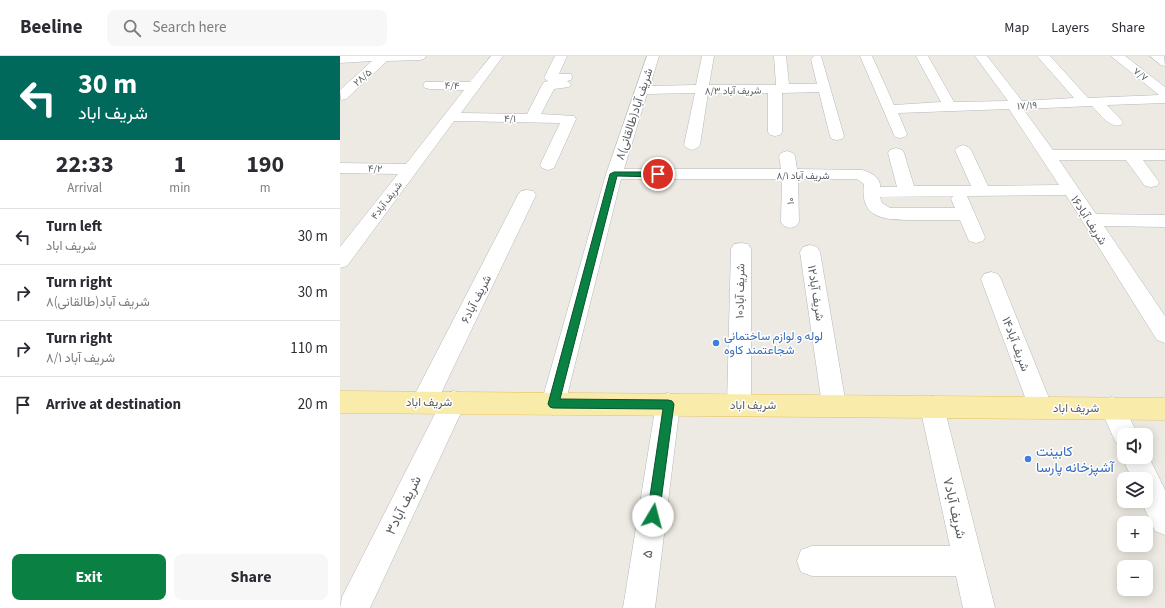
<!DOCTYPE html>
<meta charset="utf-8">
<style>
body{margin:0;font-family:"Source Sans 3",Vazirmatn,sans-serif;background:#f7f7f7;color:#2b2b33;height:100vh;display:flex;flex-direction:column;font-size:15px;white-space:nowrap}
*{box-sizing:border-box;margin:0}
p{font-size:13px;color:#7c7c81}
.icon{flex:none;width:22px;height:22px;fill:none;stroke:currentColor;stroke-width:2;stroke-linecap:round;stroke-linejoin:round}
.map{position:relative;flex:1;overflow:hidden}
.drawer{display:flex;flex-direction:column;background:#fff;width:340px}
.drawer>*{flex:none}
.hud{background:#00695c;color:#fff;overflow:hidden}
.controls{position:absolute;left:777px;top:372px;display:grid;gap:8px}
.controls a{display:grid;place-items:center;width:36px;height:36px;border-radius:8px;background:#fff;box-shadow:0 2px 10px #0003;font-size:20px}
.pin{position:absolute;display:grid;place-items:center;width:34px;height:34px;color:#fff;margin:-17px;border:2px solid #fff;border-radius:50%;box-shadow:0 1px 4px #0007}
.me{position:absolute;width:44px;margin:-22px;rotate:8deg;stroke-linejoin:round;filter:drop-shadow(0 0 3px #0008)}
.turn{display:flex;align-items:center;gap:14px;height:84px;padding:0 12px;font-size:18px}
.turn .icon{width:52px;height:52px;stroke-width:2.5}
.turn b{display:block;font-size:28px;line-height:34px}
.eta{display:flex;justify-content:space-evenly;align-items:center;height:68px;text-align:center}
.eta b{font-size:24px;font-weight:700;line-height:28px}
.primary-button{display:flex;gap:8px;margin-top:auto;padding:8px 12px}
.primary-button a{flex:1;height:46px;border-radius:8px;background:#0b8043;color:#fff;font-size:16px;font-weight:700;line-height:46px;text-align:center}
.primary-button a+a{background:#f7f7f7;color:#2b2b33}
ul{padding:0;list-style:none}
li{display:flex;align-items:center;gap:12px;height:56px;padding:0 12px;border-top:1px solid #e1e1e2}
li div{flex:1}
li b{display:block;font-size:15px}
li em{font-style:normal}
header{display:flex;align-items:center;gap:24px;box-sizing:border-box;height:56px;padding:0 20px;background:#fff;border-bottom:1px solid #e1e1e2}
header strong{font-size:19px}
nav{display:flex;gap:22px;margin-inline-start:auto;font-size:14px}
.search{width:280px;height:36px;background:#f7f7f7;display:flex;align-items:center;gap:10px;box-sizing:border-box;padding:0 14px;border-radius:8px;color:#7c7c81;font-size:15px}
main{display:flex;flex:1;min-height:0}
.map>svg:first-child{display:block}
.lines{fill:none;stroke-linecap:round;stroke-linejoin:round}
.minor-casing{stroke:#b5b8bc;stroke-width:1}
.major-casing{stroke:#e7c160;stroke-width:1}
.minor{fill:#fff;fill-rule:evenodd}
.major{fill:#f9ecaa;fill-rule:evenodd}
.route{fill:#0b8043;stroke:#07532c}
.shop-dot{fill:#3f7fe0;stroke:#fff;stroke-width:1.5}
.labels{text-anchor:middle;stroke-width:3;stroke-linejoin:round;paint-order:stroke}
.far-street-label{font-size:10px;fill:#5a5e62;stroke:#fff}
.street-label{font-size:12px;fill:#5a5e62;stroke:#fff}
.shop-label{font-size:12px;fill:#366cbe;stroke:#fff;text-anchor:start}
.near-shop-label{font-size:14px;fill:#366cbe;stroke:#fff;text-anchor:start}
.near-street-label{font-size:14px;fill:#5a5e62;stroke:#fff}
</style>
<header>
<strong>Beeline</strong>
<div class="search"><svg class="icon" aria-label="search" viewBox="0 0 24 24"><circle cx="10" cy="10" r="6"/><path d="M15 15l6 6"/></svg>Search here</div>
<nav><a>Map</a><a>Layers</a><a>Share</a></nav>
</header>
<main>
<section class="drawer">
<div class="hud">
<div class="turn"><svg class="icon" aria-label="left" viewBox="0 0 24 24"><path d="M17 20v-9H6M10 6l-5 5 5 5"/></svg><div><b>30 m</b>شریف اباد</div></div>
</div>
<div class="eta">
<div><b>22:33</b><p>Arrival</p></div>
<div><b>1</b><p>min</p></div>
<div><b>190</b><p>m</p></div>
</div>
<ul>
<li><svg class="icon" aria-label="left" viewBox="0 0 24 24"><path d="M17 20v-9H6M10 6l-5 5 5 5"/></svg><div><b>Turn left</b><p>شریف اباد</p></div><em>30 m</em></li>
<li><svg class="icon" aria-label="right" viewBox="0 0 24 24"><path d="M7 20v-9h11M14 6l5 5-5 5"/></svg><div><b>Turn right</b><p>۸شریف آباد(طالقانی)</p></div><em>30 m</em></li>
<li><svg class="icon" aria-label="right" viewBox="0 0 24 24"><path d="M7 20v-9h11M14 6l5 5-5 5"/></svg><div><b>Turn right</b><p>شریف آباد ۸/۱</p></div><em>110 m</em></li>
<li><svg class="icon" aria-label="arrive" viewBox="0 0 24 24"><path d="M6 21V4h12l-3 4 3 4H6"/></svg><div><b>Arrive at destination</b></div><em>20 m</em></li>
</ul>
<div class="primary-button"><a>Exit</a><a>Share</a></div>
</section>
<div class="map">
<svg width="825" height="552" viewBox="0 0 825 552">
<rect width="100%" height="100%" fill="#eceae2"/>
<g class="lines">
<g class="minor-casing">
<path id="minor" d="M 0,0 L 86,0 L 84,3 L 80,4 L 47,5 L 6,43 L 1,44 L 0,34 L 32,5 L 0,7 Z
M 151,0 L 163,0 L 121,57 L 187,58 L 202,29 L 204,26 L 208,25 L 204,22 L 215,0 L 227,0 L 219,18 L 231,18 L 232,21 L 231,24 L 227,25 L 231,28 L 229,31 L 214,33 L 201,58 L 234,60 L 236,63 L 214,112 L 208,114 L 202,112 L 200,109 L 220,67 L 114,65 L 7,210 L 0,212 L 0,191 L 58,118 L 0,117 L 0,107 L 66,108 L 124,34 L 90,33 L 85,32 L 83,29 L 85,26 L 130,26 Z
M 307,0 L 319,0 L 310,30 L 356,29 L 362,0 L 374,0 L 369,29 L 436,29 L 434,0 L 446,0 L 449,28 L 477,28 L 471,3 L 474,0 L 481,0 L 504,80 L 502,83 L 497,84 L 492,83 L 490,80 L 479,36 L 442,37 L 442,76 L 440,79 L 435,80 L 430,79 L 428,76 L 428,37 L 368,37 L 360,89 L 357,92 L 352,94 L 347,92 L 344,89 L 355,37 L 307,38 L 284,113 L 441,113 L 439,100 L 441,97 L 447,95 L 453,97 L 455,100 L 457,113 L 522,114 C 530,116 541,121 540,131 L 557,131 L 548,97 L 550,94 L 556,92 L 562,94 L 564,97 L 574,130 L 631,130 L 615,94 L 618,91 L 623,89 L 628,91 L 631,94 L 648,130 L 719,129 L 669,53 L 558,57 L 567,78 L 565,81 L 560,82 L 555,81 L 520,0 L 532,0 L 554,49 L 601,46 L 576,0 L 588,0 L 614,46 L 668,45 L 635,0 L 647,0 L 682,45 L 734,42 L 697,0 L 710,0 L 748,42 L 819,39 L 771,0 L 785,0 L 825,31 L 825,47 L 767,49 L 783,66 L 781,69 C 769,72 760,58 752,50 L 683,53 L 713,94 L 825,94 L 825,104 L 803,104 L 819,126 L 817,130 L 811,131 L 805,130 L 786,104 L 719,104 L 756,158 L 825,159 L 825,171 L 764,170 L 825,260 L 825,287 L 817,284 L 726,139 L 627,140 L 645,181 L 643,185 L 636,187 L 629,185 L 620,164 C 605,164 591,164 576,164 C 548,164 519,165 524,128 L 517,123 L 458,123 L 459,166 L 456,170 L 450,172 L 444,170 L 441,166 L 442,123 L 281,123 L 225,348 L 222,356 L 213,359 L 204,356 L 201,348 L 266,118 ZM 613,140 L 611,143 L 615,152 L 550,152 L 542,147 L 540,141 Z
M 810,0 L 824,0 L 825,10 L 821,9 Z
M 187,134 L 193,135 L 196,139 L 93,354 L 84,357 L 75,354 L 72,346 L 75,338 L 178,139 L 181,135 Z
M 401,187 L 408,188 L 411,193 L 411,349 L 408,357 L 399,360 L 390,357 L 387,349 L 391,193 L 394,188 Z
M 470,189 L 477,191 L 480,196 L 506,349 L 503,357 L 494,360 L 485,357 L 482,349 L 460,196 L 463,191 Z
M 651,216 L 658,218 L 661,223 L 713,352 L 710,360 L 701,363 L 692,360 L 689,352 L 641,223 L 644,218 Z
M 114,335 L 123,338 L 126,346 L 30,552 L 0,552 L 2,541 L 105,338 Z
M 328,337 L 337,340 L 340,348 L 315,552 L 283,552 L 316,348 L 319,340 Z
M 592,340 L 601,343 L 604,351 L 655,552 L 623,552 L 616,520 L 472,520 L 461,516 L 457,505 L 461,494 L 472,490 L 610,490 L 580,351 L 583,343 Z
M 772,341 L 781,344 L 798,379 L 784,379 L 784,390 L 776,387 L 760,352 L 763,344 Z
M 806,395 L 825,434 L 825,479 L 815,475 L 801,445 L 806,445 L 806,423 L 792,423 L 782,401 L 784,396 L 784,401 L 806,401 Z"/>
</g>
<g class="major-casing">
<path id="major" d="M 0,335 L 825,342 L 825,364 L 0,357 Z"/>
</g>
<use href="#minor" class="minor"/>
<use href="#major" class="major"/>
</g>
<path class="route" d="M 274,116 L 318,116 L 321,118 L 318,121 L 277,120 L 220,343 L 328,344 L 332,345 L 334,348 L 319,460 L 317,464 L 313,465 L 309,464 L 307,460 L 323,353 L 213,352 L 210,351 L 208,348 L 270,118 Z"/>
<g class="shop-dot">
<circle cx="376" cy="287" r="4"/>
<circle cx="688" cy="403" r="4"/>
</g>
<g class="labels">
<g class="far-street-label">
<text transform="translate(801 18) rotate(37)" y="4">۷/۷</text>
<text transform="translate(22 21) rotate(-41)" y="4">۲۸/۵</text>
<text transform="translate(112 29) rotate(1)" y="4">۴/۴</text>
<text transform="translate(393 34) rotate(-1)" y="4">شریف آباد ۸/۳</text>
<text transform="translate(687 49) rotate(-3)" y="4">۱۷/۱۹</text>
<text transform="translate(170 62) rotate(1)" y="4">۴/۱</text>
<text transform="translate(35 112) rotate(1)" y="4">۴/۲</text>
<text x="463" y="123">شریف آباد ۸/۱</text>
<text transform="translate(46 144) rotate(-53)" y="4">۴شریف آباد</text>
<text transform="translate(450 145) rotate(-91)" y="4">۱۰</text>
</g>
<g class="street-label">
<text transform="translate(294 58) rotate(-72)" y="4">۸شریف آباد(طالقانی)</text>
<text transform="translate(749 164) rotate(57)" y="4">شریف آباد۱۶</text>
<text transform="translate(400 235) rotate(-89)" y="4">شریف آباد۱۰</text>
<text transform="translate(476 237) rotate(81)" y="4">شریف آباد۱۲</text>
<text transform="translate(136 243) rotate(-63)" y="4">شریف آباد۶</text>
<text transform="translate(676 288) rotate(69)" y="4">شریف آباد۱۴</text>
<text x="89" y="350">شریف اباد</text>
<text x="413" y="353">شریف اباد</text>
<text x="736" y="356">شریف اباد</text>
</g>
<g class="shop-label">
<text x="384" y="284">لوله و لوازم ساختمانی<tspan x="384" dy="14">شجاعتمند کاوه</tspan></text>
</g>
<g class="near-shop-label">
<text x="696" y="400">کابینت<tspan x="696" dy="16">آشپزخانه پارسا</tspan></text>
</g>
<g class="near-street-label">
<text transform="translate(63 449) rotate(-64)" y="5">شریف آباد۳</text>
<text transform="translate(615 452) rotate(77)" y="5">شریف آباد۷</text>
<text transform="translate(307 498) rotate(-82)" y="5">۵</text>
</g>
</g>
</svg>
<div class="controls">
<a><svg class="icon" aria-label="sound" viewBox="0 0 24 24"><path d="M4 9h4l5-4v14l-5-4H4zM17 9q2 3 0 6"/></svg></a>
<a><svg class="icon" aria-label="layers" viewBox="0 0 24 24"><path d="M12 4l9 5-9 5-9-5zM3 14l9 5 9-5"/></svg></a>
<a>+</a>
<a>−</a>
</div>
<div class="pin" style="left:318px;top:118px;background:#d93025"><svg class="icon" aria-label="arrive" viewBox="0 0 24 24"><path d="M6 21V4h12l-3 4 3 4H6"/></svg></div>
<svg class="me" style="left:313px;top:460px" viewBox="-20 -20 40 40"><circle r="19" fill="#fff"/><path d="M0-13L10 11 0 6-10 11z" fill="#0b8043"/></svg>
</div>
</main>
